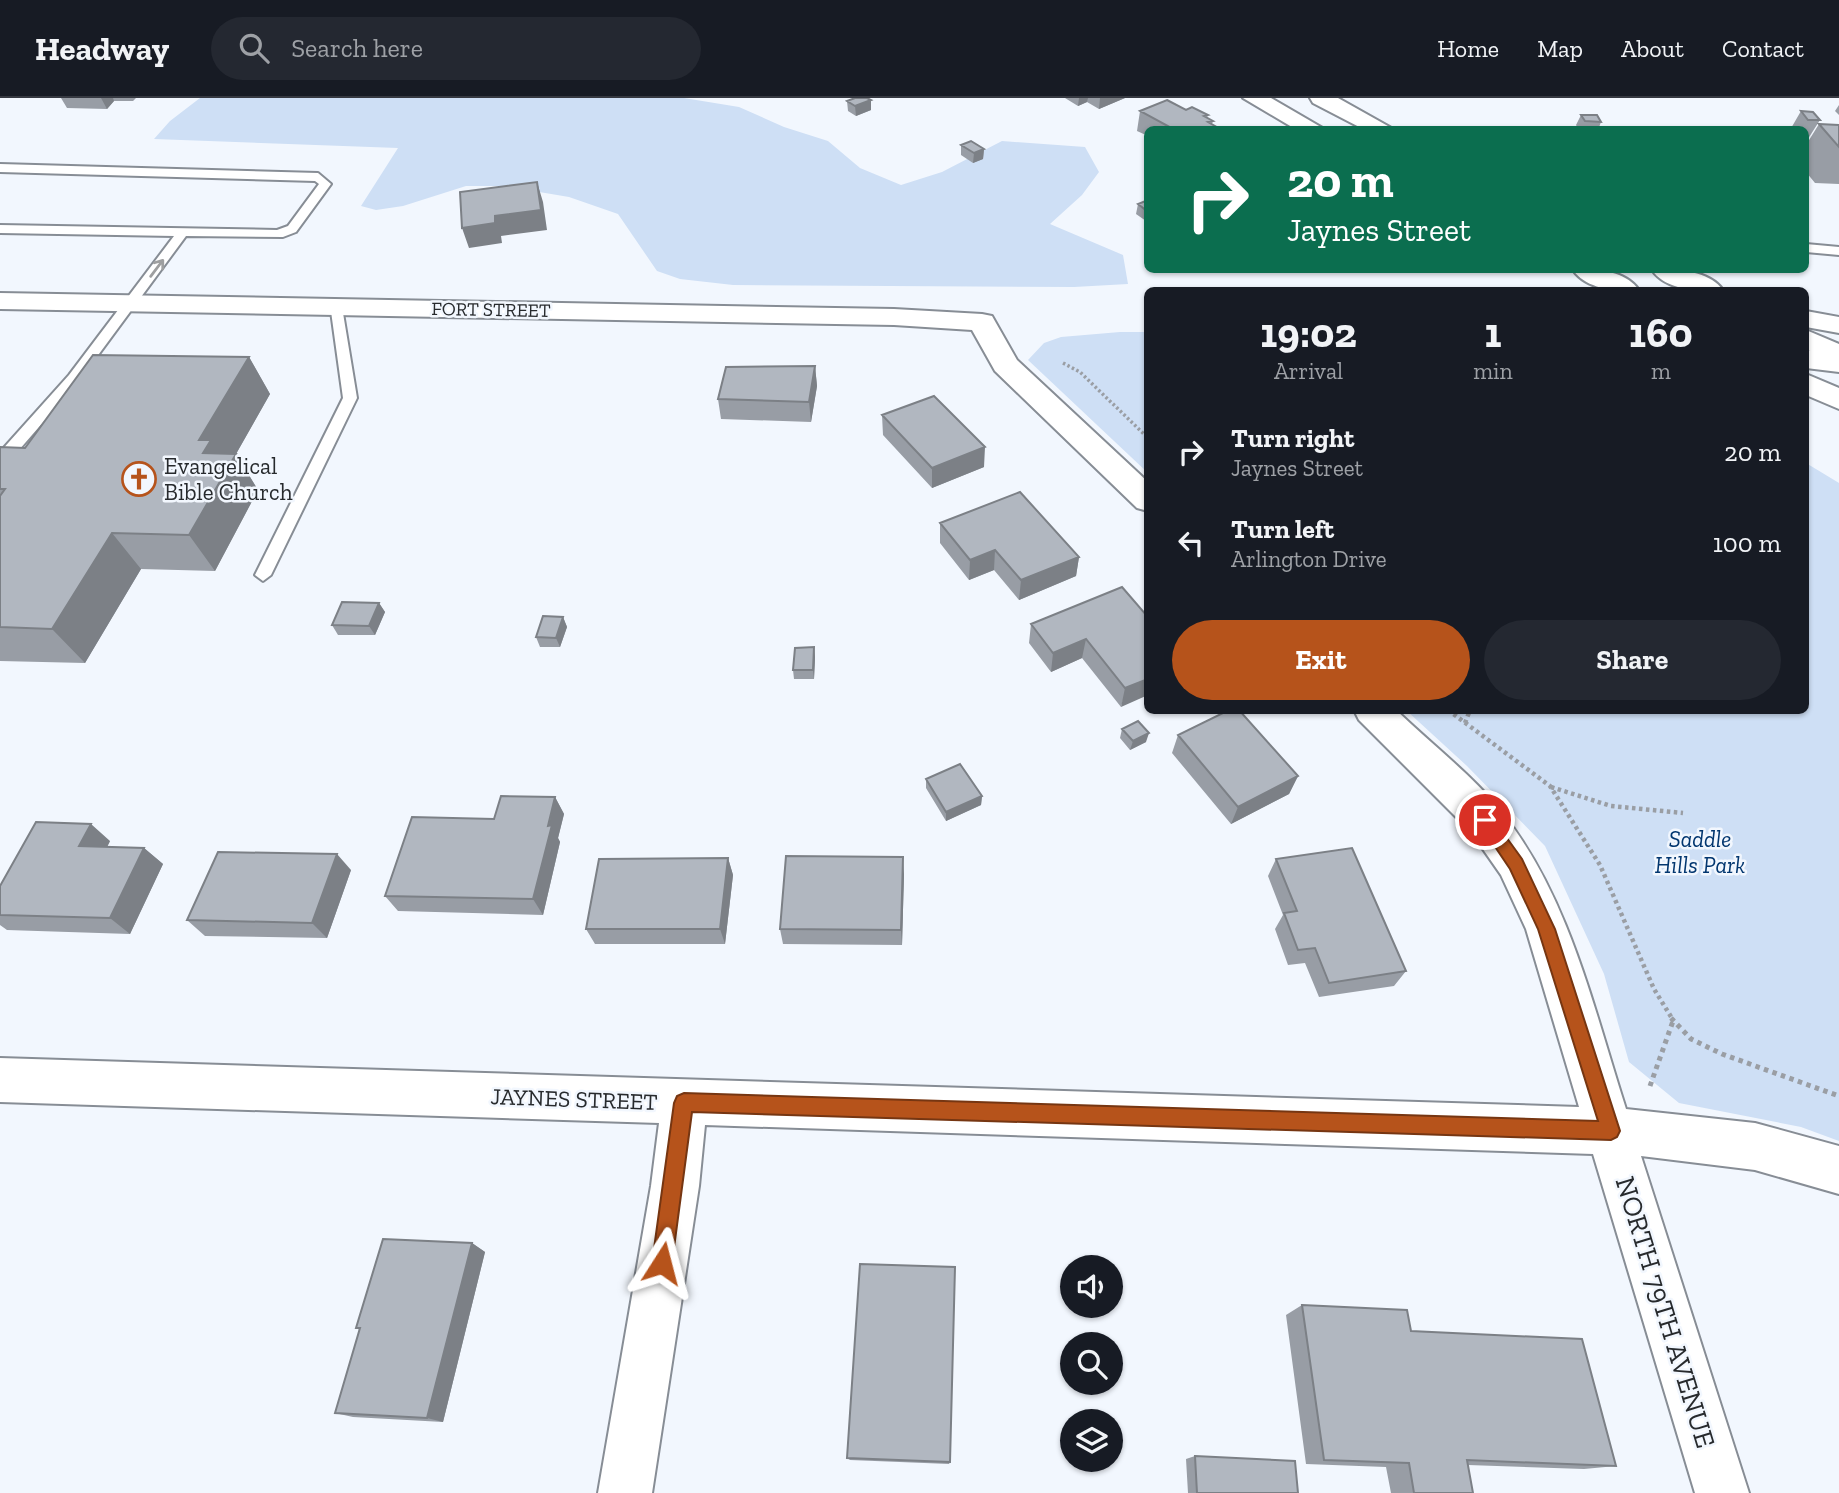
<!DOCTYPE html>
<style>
body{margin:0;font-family:"Zilla Slab",serif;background:#242831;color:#f1f3f6;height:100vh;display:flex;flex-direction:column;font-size:26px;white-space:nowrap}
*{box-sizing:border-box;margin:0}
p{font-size:23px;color:#9ea1a6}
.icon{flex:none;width:38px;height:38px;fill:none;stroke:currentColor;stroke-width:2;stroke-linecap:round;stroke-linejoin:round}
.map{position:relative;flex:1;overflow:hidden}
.sheet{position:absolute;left:1144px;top:189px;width:665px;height:427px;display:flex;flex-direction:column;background:#171b24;border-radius:10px;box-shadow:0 2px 5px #0004}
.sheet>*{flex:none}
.top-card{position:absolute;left:1144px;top:28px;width:665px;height:147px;border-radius:10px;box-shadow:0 2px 5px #0004;background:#0b6e4f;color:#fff;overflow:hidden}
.buttons{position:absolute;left:1060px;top:1157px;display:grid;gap:14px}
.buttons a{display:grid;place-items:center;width:63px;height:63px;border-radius:50%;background:#171b24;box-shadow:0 2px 5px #0004;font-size:35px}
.pin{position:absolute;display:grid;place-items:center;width:60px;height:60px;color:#fff;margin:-30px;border:4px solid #fff;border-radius:50%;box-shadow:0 2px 7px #0007}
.me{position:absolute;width:77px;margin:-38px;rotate:9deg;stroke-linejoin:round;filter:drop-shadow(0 0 5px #0008)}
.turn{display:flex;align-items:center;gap:24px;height:147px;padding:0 28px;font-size:32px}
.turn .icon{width:91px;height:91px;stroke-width:2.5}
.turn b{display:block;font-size:49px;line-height:60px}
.eta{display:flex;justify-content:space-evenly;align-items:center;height:119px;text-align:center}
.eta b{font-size:42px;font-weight:700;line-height:49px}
.cta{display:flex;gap:14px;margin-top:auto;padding:14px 28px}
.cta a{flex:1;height:80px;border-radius:42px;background:#b6531b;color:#fff;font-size:28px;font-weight:700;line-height:80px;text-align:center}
.cta a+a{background:#242831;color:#f1f3f6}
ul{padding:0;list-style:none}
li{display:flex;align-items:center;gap:21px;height:91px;padding:0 28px}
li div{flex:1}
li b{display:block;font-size:26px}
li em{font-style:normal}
header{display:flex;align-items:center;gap:42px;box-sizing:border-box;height:98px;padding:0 35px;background:#171b24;border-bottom:2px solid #363941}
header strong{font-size:33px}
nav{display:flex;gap:38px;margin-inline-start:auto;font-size:24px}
.search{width:490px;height:63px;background:#242831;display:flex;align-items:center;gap:18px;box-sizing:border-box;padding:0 24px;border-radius:38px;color:#9ea1a6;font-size:26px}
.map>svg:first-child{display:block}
.green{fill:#cedff5}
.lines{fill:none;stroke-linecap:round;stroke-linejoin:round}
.service-casing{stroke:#878d95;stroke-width:4}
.minor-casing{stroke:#878d95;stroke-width:4}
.secondary-casing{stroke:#878d95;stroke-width:4}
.primary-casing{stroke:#878d95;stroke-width:4}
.path-far2{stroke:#9a9ea4;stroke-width:3.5;stroke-dasharray:2.5 2.5;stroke-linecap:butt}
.path-far1{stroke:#9a9ea4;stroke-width:4.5;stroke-dasharray:3.5 3.5;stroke-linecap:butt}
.path{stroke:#9a9ea4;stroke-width:5;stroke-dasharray:4.5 4.5;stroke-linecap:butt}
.service{fill:#fff;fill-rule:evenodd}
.minor{fill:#fff;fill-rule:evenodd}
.secondary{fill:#fff;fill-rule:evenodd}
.primary{fill:#fff;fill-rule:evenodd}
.wall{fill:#989da5}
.shaded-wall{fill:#7c8086}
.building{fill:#b1b7c0;stroke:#7c8086;stroke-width:2}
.oneway{stroke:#9e9fa0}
.route{fill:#b6531b;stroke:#763612;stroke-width:2}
.labels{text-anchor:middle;stroke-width:5;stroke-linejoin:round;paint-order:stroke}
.far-street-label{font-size:19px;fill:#272a2d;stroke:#f2f7fe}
.poi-label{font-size:23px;fill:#272a2d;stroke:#f2f7fe;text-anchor:start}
.park-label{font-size:23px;font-style:italic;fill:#02366f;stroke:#f2f7fe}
.street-label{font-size:23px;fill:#272a2d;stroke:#f2f7fe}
.near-street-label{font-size:28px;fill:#272a2d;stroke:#f2f7fe}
</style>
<header>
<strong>Headway</strong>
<div class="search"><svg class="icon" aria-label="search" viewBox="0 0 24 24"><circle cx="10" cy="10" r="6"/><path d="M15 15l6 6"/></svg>Search here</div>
<nav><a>Home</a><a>Map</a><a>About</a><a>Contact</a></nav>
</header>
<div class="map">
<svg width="1839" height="1395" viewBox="0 0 1839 1395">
<rect width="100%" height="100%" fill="#f2f7fe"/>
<path class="green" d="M 200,0 L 684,0 L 739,9 L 784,29 L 828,43 L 860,70 L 901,87 L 942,74 L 1002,43 L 1085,49 L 1099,74 L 1082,97 L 1050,126 L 1123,157 L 1128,186 L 1074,189 L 733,187 L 680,181 L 657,173 L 618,116 L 569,99 L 504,88 L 466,88 L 403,108 L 376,112 L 361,108 L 398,50 L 154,41 L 170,23 Z
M 1120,234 L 1148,234 L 1148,375 L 1028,262 L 1044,245 L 1061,239 Z
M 1806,365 L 1839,385 L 1839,1043 L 1801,1029 L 1679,1005 L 1629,964 L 1604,876 L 1545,748 L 1467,668 L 1407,613 L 1806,612 Z"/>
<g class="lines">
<g class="service-casing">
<path id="service" d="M 0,66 L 318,75 L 331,86 L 296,134 L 283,139 L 186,138 L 79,283 L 5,368 L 0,369 L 0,354 L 69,277 L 174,138 L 0,135 L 0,127 L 277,132 L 288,128 L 319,86 L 315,83 L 0,74 Z
M 1806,146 L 1839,149 L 1839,157 L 1806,154 Z
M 330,206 L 342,209 L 357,300 L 271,477 L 263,483 L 255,477 L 343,300 Z"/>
</g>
<g class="minor-casing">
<path id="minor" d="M 0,195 L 894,211 L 982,216 L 992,218 L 1017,262 L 1148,384 L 1148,413 L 1137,410 L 995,273 L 972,232 L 894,227 L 0,211 Z
M 1354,612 L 1396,612 C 1429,644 1472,677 1500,712 C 1569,797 1593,909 1626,1011 L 1755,1025 L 1839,1048 L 1839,1096 L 1755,1072 L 1641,1058 L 1749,1395 L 1695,1395 L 1593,1056 L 705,1027 L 699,1088 L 652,1395 L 598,1395 L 651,1088 L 659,1025 L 0,1004 L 0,960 L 1579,1009 L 1526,831 L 1501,777 L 1471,734 L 1359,622 Z"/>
</g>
<g class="secondary-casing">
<path id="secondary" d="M 1806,213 L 1839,219 L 1839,235 L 1806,229 Z
M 1806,252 L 1839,256 L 1839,274 L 1806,270 Z"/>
</g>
<g class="primary-casing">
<path id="primary" d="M 1243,0 L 1271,0 L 1326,32 L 1297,32 Z
M 1310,0 L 1338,0 L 1395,32 L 1365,32 L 1313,5 Z
M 1573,172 C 1595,170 1625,172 1639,192 C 1618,194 1587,192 1573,172 Z
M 1652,172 C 1674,170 1709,172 1723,192 C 1701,194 1666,193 1652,172 Z
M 1806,232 L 1839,246 L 1839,266 L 1806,251 Z
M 1806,276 L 1839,290 L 1839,311 L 1806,297 Z"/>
</g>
<path class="path-far2" d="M 1063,265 L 1080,274 L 1148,340"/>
<path class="path-far1" d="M 1448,612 L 1550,688 L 1600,767 L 1654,891 L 1673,922
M 1465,625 L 1470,612
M 1551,689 L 1611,708 L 1683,715"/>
<path class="path" d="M 1671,920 L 1691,941 L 1722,956 L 1839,998
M 1650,988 L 1673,923"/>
<use href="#service" class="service"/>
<use href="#minor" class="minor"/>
<use href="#secondary" class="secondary"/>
<use href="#primary" class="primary"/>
</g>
<path class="wall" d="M 61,0 L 136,0 L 133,3 L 114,3 L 107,11 L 67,10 Z
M 1065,0 L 1125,0 L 1099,11 L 1087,4 L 1078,8 Z
M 871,2 L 871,12 L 856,18 L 848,13 L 847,3 Z
M 1839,7 L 1839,17 L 1835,13 Z
M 1186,12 L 1208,17 L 1207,20 L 1213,23 L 1212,26 L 1222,32 L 1148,32 L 1148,38 L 1137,33 L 1140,13 Z
M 1801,13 L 1820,22 L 1806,44 L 1806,32 L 1790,32 Z
M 1581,17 L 1601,24 L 1598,32 L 1579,32 L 1576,27 Z
M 1819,26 L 1839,27 L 1839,86 L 1815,85 L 1806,74 L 1806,47 Z
M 961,47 L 984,51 L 983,61 L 973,65 L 961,57 Z
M 1148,102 L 1148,122 L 1146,123 L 1136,116 L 1138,106 Z
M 249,259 L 270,296 L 236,356 L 258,392 L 215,473 L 141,471 L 85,565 L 0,563 L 0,349 L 25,350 Z
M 815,268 L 817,288 L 811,324 L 721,321 L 718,301 Z
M 882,317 L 984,369 L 932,390 L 883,337 Z
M 940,425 L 1079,459 L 1076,478 L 1019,502 L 994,472 L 969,482 L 940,445 Z
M 379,505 L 385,514 L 375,537 L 338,537 L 332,527 Z
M 563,519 L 567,529 L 560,549 L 540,549 L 536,539 Z
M 1148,519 L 1121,609 L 1082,560 L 1051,574 L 1029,545 L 1031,526 Z
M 814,549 L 815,559 L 814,581 L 794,581 L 793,572 Z
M 1122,631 L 1146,644 L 1130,652 L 1120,640 Z
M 1178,637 L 1298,678 L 1289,696 L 1231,726 L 1172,655 Z
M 926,681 L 982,698 L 981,707 L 946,723 L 926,690 Z
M 555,699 L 564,716 L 558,740 L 560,744 L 543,817 L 398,813 L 385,798 L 494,721 Z
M 110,743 L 107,749 L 144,750 L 163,766 L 130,836 L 7,832 L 0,827 L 0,788 Z
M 728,760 L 733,777 L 725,846 L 595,846 L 586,831 Z
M 1276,761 L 1406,873 L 1394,888 L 1319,899 L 1305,865 L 1288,867 L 1275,831 L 1283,817 L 1268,778 Z
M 351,772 L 327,840 L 205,838 L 187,822 Z
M 904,776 L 902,847 L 783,846 L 780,831 Z
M 472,1145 L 485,1154 L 443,1324 L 353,1319 L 335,1315 L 360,1232 L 356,1230 Z
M 1302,1207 L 1411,1233 L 1616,1368 L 1584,1371 L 1468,1367 L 1473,1395 L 1391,1395 L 1386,1369 L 1306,1366 L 1286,1217 Z
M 1195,1358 L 1298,1395 L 1188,1395 L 1186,1361 Z
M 847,1360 L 950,1364 L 949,1366 L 850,1362 Z"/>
<path class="shaded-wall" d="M 101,0 L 113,0 L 114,3 L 107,11 Z
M 1079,0 L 1088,0 L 1087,4 L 1078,8 Z
M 1100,0 L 1125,0 L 1099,11 Z
M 871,2 L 871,12 L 856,18 L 855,8 Z
M 984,51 L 983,61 L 973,65 L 974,55 Z
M 537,84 L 543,104 L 547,132 L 501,138 L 502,145 L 469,150 L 462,130 L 495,118 Z
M 249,259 L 270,296 L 236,356 L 258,392 L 215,473 L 189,437 L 203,355 L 199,342 Z
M 815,268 L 817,288 L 811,324 L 809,304 Z
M 985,349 L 984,369 L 932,390 L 932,370 Z
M 112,435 L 141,471 L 85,565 L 52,531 Z
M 995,452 L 994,472 L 969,482 L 970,462 Z
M 1079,459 L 1076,478 L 1019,502 L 1021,482 Z
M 379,505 L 385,514 L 375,537 L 369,528 Z
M 563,519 L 567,529 L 560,549 L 556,540 Z
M 1086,541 L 1082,560 L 1051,574 L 1053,555 Z
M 814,549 L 815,559 L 814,581 L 813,572 Z
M 1148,581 L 1148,597 L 1121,609 L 1125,590 Z
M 1149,635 L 1146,644 L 1130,652 L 1133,643 Z
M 1298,678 L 1289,696 L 1231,726 L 1238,709 Z
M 982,698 L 981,707 L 946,723 L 946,714 Z
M 555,699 L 564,716 L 558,740 L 560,744 L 543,817 L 533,801 Z
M 91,726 L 110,743 L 99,765 L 79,748 Z
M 144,750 L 163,766 L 130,836 L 110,820 Z
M 337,756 L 351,772 L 327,840 L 312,825 Z
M 903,759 L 904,776 L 902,847 L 901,832 Z
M 728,760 L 733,777 L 725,846 L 720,831 Z
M 472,1145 L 485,1154 L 443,1324 L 427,1320 Z"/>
<path class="building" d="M 855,0 L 867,0 L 871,2 L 855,8 L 847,3 Z
M 1167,2 L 1186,12 L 1192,9 L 1208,17 L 1204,18 L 1213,23 L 1208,24 L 1222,32 L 1175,32 L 1140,13 Z
M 1801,13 L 1813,14 L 1820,22 L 1808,22 Z
M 1581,17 L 1597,17 L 1601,24 L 1585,23 Z
M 1819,26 L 1839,27 L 1839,49 Z
M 971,43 L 984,51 L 974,55 L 961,47 Z
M 537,84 L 541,112 L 495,118 L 495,125 L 462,130 L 460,94 Z
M 1148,102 L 1147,113 L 1138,106 Z
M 93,257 L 249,259 L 199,342 L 211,342 L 203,355 L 236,356 L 189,437 L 112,435 L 52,531 L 0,529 L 0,398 L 5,391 L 0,391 L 0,349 L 25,350 Z
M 815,268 L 809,304 L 718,301 L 726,269 Z
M 934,298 L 985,349 L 932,370 L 882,317 Z
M 1020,394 L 1079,459 L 1021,482 L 995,452 L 970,462 L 940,425 Z
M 1122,489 L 1148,519 L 1148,581 L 1125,590 L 1086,541 L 1053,555 L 1031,526 Z
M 342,504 L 379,505 L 369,528 L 332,527 Z
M 543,518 L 563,519 L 556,540 L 536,539 Z
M 814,549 L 813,572 L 793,572 L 795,550 Z
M 1229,612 L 1239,612 L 1298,678 L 1238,709 L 1178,637 Z
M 1138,623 L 1149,635 L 1133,643 L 1122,631 Z
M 960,666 L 982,698 L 946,714 L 926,681 Z
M 501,698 L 555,699 L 548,728 L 552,727 L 533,801 L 385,798 L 412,719 L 494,721 Z
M 36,724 L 91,726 L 79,748 L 144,750 L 110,820 L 0,817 L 0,788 Z
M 1352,750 L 1406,873 L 1329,885 L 1315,850 L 1298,852 L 1284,815 L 1297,813 L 1276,761 Z
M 218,754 L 337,756 L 312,825 L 187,822 Z
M 786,758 L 903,759 L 901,832 L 780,831 Z
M 728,760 L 720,831 L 586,831 L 599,761 Z
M 383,1141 L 472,1145 L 427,1320 L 335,1315 L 360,1230 L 356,1230 Z
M 860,1166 L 955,1169 L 950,1364 L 847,1360 Z
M 1302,1207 L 1407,1212 L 1411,1233 L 1582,1241 L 1616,1368 L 1467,1362 L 1473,1395 L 1414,1395 L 1409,1365 L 1324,1362 Z
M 1195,1358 L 1295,1363 L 1298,1395 L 1197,1395 Z"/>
<defs><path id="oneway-shaft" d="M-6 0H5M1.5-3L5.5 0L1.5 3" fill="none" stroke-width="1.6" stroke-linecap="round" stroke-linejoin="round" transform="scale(1.75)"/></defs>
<use class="oneway" href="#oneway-shaft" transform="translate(157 170) rotate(-53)"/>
<path class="route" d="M 1485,716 L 1491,718 L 1522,761 L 1555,831 L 1620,1033 L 1617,1039 L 1611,1042 L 692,1014 L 672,1165 L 669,1172 L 662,1175 L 655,1172 L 652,1165 L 674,1005 L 677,998 L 684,995 L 1598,1023 L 1538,831 L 1510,771 L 1477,722 Z"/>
<defs>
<g id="church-ring" transform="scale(1.75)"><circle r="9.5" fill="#f2f7fe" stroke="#b6531b" stroke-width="1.5"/><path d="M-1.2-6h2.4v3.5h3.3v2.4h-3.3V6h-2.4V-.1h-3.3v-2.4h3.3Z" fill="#b6531b"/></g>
</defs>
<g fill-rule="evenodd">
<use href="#church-ring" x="139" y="381"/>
</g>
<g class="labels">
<g class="far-street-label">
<text transform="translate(491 211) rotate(1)" y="7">FORT STREET</text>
</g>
<g class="poi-label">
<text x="164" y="376">Evangelical<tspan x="164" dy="26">Bible Church</tspan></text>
</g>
<g class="park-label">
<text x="1700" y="749">Saddle<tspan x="1700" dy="26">Hills Park</tspan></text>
</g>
<g class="street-label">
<text transform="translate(574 1001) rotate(2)" y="8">JAYNES STREET</text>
</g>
<g class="near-street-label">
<text transform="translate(1666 1214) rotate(73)" y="10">NORTH 79TH AVENUE</text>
</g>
</g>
</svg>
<div class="buttons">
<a><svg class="icon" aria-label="sound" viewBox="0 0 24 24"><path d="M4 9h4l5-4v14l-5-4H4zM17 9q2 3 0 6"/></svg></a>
<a><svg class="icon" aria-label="search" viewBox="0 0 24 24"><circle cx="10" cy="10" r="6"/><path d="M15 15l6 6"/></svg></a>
<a><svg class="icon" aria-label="layers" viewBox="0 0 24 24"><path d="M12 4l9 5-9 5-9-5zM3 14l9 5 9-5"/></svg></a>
</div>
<div class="pin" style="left:1485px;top:722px;background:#d93025"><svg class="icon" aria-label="arrive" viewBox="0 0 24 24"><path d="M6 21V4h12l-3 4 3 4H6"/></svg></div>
<svg class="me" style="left:662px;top:1165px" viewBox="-20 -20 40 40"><path d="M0-17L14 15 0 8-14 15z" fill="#b6531b" stroke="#fff" stroke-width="4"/></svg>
<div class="top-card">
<div class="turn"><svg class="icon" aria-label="right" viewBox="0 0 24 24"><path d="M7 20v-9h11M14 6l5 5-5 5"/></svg><div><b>20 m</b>Jaynes Street</div></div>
</div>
<section class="sheet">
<div class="eta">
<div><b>19:02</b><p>Arrival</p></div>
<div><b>1</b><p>min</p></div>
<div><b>160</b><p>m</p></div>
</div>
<ul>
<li><svg class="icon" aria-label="right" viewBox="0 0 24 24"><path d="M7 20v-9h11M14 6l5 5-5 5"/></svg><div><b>Turn right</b><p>Jaynes Street</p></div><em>20 m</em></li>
<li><svg class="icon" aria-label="left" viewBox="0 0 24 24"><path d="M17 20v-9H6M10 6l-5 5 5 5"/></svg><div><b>Turn left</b><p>Arlington Drive</p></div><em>100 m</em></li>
</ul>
<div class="cta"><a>Exit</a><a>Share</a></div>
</section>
</div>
